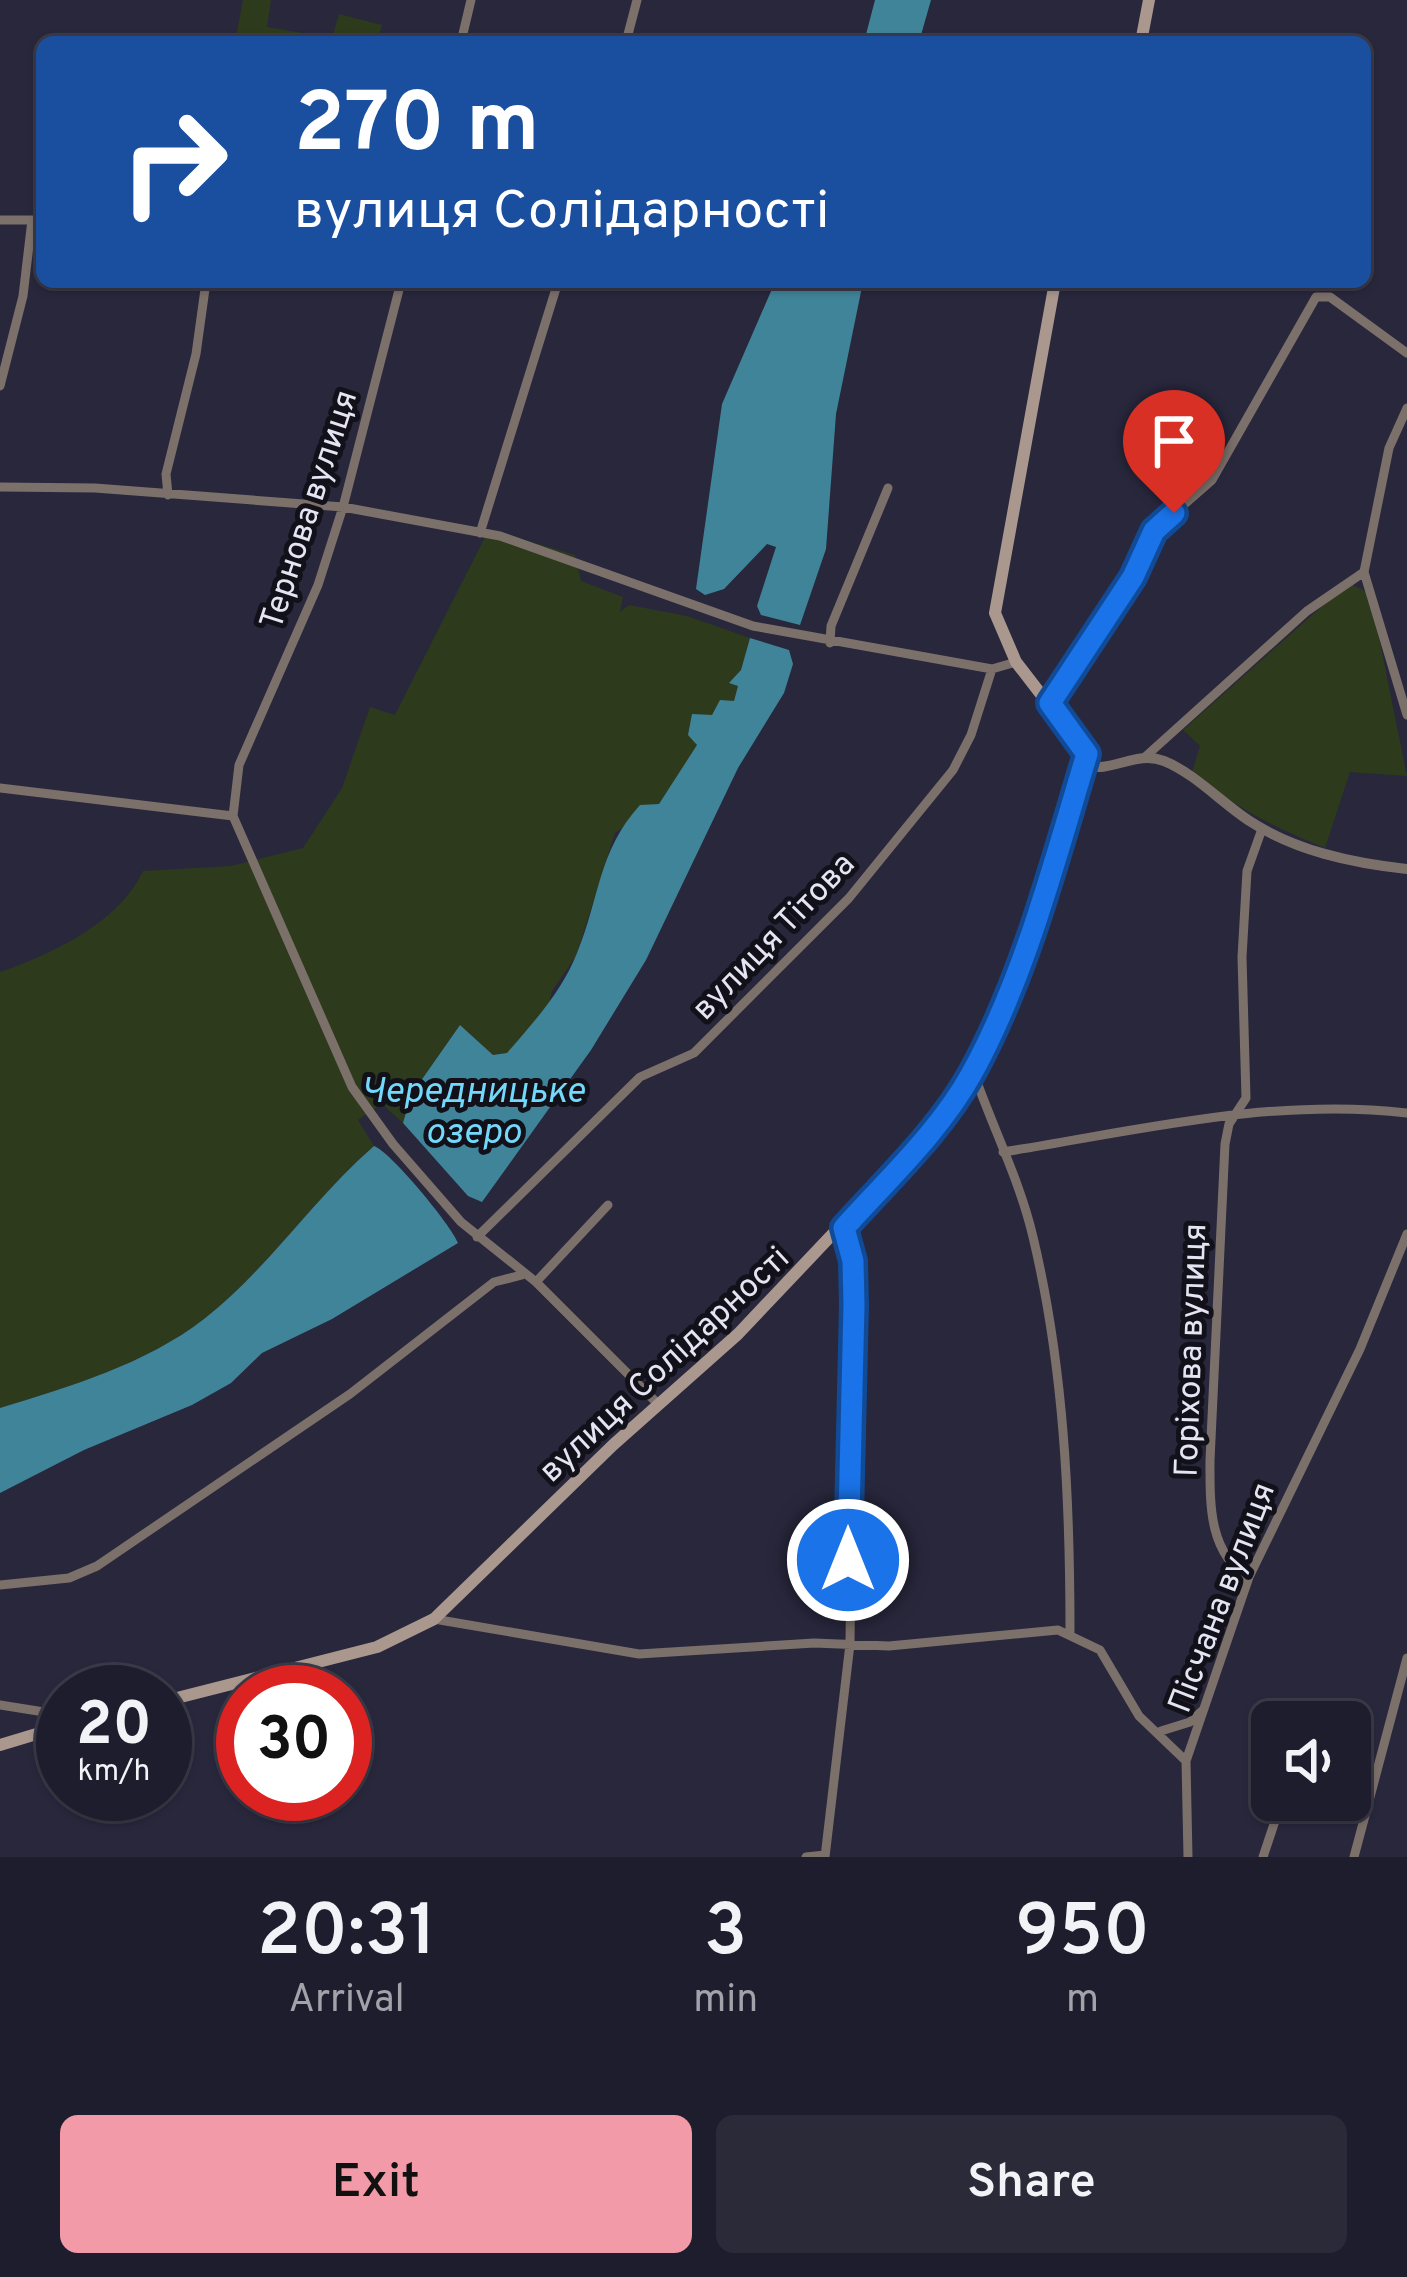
<!DOCTYPE html>
<meta charset="utf-8">
<style>
body{margin:0;font-family:Overpass,sans-serif;background:#2b2a39;color:#f1f3f6;height:100vh;display:flex;flex-direction:column;font-size:45px;white-space:nowrap}
*{box-sizing:border-box;margin:0}
p{font-size:39px;color:#a1a2aa}
.icon{flex:none;width:66px;height:66px;fill:none;stroke:currentColor;stroke-width:2;stroke-linecap:round;stroke-linejoin:round}
.map{position:relative;height:1857px;overflow:hidden}
.drawer{display:flex;flex-direction:column;background:#1e1d2d;flex:1}
.drawer>*{flex:none}
.top-card{position:absolute;left:36px;top:36px;width:1335px;height:252px;border-radius:18px;box-shadow:0 3px 9px #0004,0 0 0 3px #3c3b49;background:#1a4fa0;color:#fff;overflow:hidden}
.buttons{position:absolute;left:1251px;top:1701px;display:grid;gap:24px}
.buttons a{display:grid;place-items:center;width:120px;height:120px;border-radius:18px;background:#1e1d2d;box-shadow:0 3px 9px #0004,0 0 0 3px #3c3b49;font-size:60px}
.speed{position:absolute;left:36px;top:1665px;display:flex;gap:24px;font-size:60px;font-weight:700;text-align:center}
.speed>*{display:grid;place-content:center;width:156px;height:156px;border-radius:50%;background:#1e1d2d;box-shadow:0 3px 9px #0004,0 0 0 3px #3c3b49;line-height:1}
.speed small{font-size:30px;font-weight:400}
.speed .limit{border:18px solid #d22;background:#fff;color:#111}
.pin{position:absolute;display:grid;place-items:center;width:102px;height:102px;color:#fff;margin:-123px -51px;border-radius:50% 50% 50% 0;rotate:-45deg;box-shadow:0 0 12px #0007}
.pin .icon{rotate:45deg}
.me{position:absolute;width:132px;margin:-66px;rotate:0deg;stroke-linejoin:round;filter:drop-shadow(0 0 9px #0008)}
.turn{display:flex;align-items:center;gap:42px;height:252px;padding:0 60px;font-size:54px}
.turn .icon{width:156px;height:156px;stroke-width:2.5}
.turn b{display:block;font-size:84px;line-height:102px}
.eta{display:flex;justify-content:space-evenly;align-items:center;height:204px;text-align:center}
.eta b{font-size:72px;font-weight:600;line-height:84px}
.primary-button{display:flex;gap:24px;margin-top:auto;padding:24px 60px}
.primary-button a{flex:1;height:138px;border-radius:18px;background:#f39aa8;color:#111;font-size:48px;font-weight:600;line-height:138px;text-align:center}
.primary-button a+a{background:#2b2a39;color:#f1f3f6}
.map>svg:first-child{display:block}
.green{fill:#2d3b1c}
.water{fill:#40849a}
.lines{fill:none;stroke-linecap:round;stroke-linejoin:round}
.minor{stroke:#7c706a;stroke-width:9}
.tertiary{stroke:#7c706a;stroke-width:10}
.secondary{stroke:#aa988e;stroke-width:12}
.route-casing{stroke:#114b97;stroke-width:30}
.route{stroke:#1a73e8;stroke-width:21}
.labels{text-anchor:middle;stroke-width:10;stroke-linejoin:round;paint-order:stroke}
.street-label{font-size:33px;fill:#e5e4f3;stroke:#12111a}
.water-label{font-size:36px;font-style:italic;fill:#72d9fa;stroke:#12111a}
</style>
<div class="map">
<svg width="1407" height="1857" viewBox="0 0 1407 1857">
<rect width="100%" height="100%" fill="#28273c"/>
<path class="green" d="M 243,0 L 271,0 L 267,27 L 332,38 L 339,14 L 382,25 L 377,42 L 235,42 Z
M 489,529 L 575,555 L 581,581 L 623,597 L 620,612 L 629,605 L 687,616 L 750,638 L 741,670 L 730,683 L 738,686 L 734,701 L 659,804 L 615,833 L 576,956 L 552,991 L 548,1008 L 508,1053 L 493,1055 L 460,1025 L 411,1095 L 403,1123 L 382,1104 L 358,1120 L 374,1146 C 313,1199 268,1269 204,1319 C 146,1364 69,1387 0,1408 L 0,972 C 52,954 119,923 143,871 L 231,866 L 303,848 L 342,788 L 370,707 L 395,715 Z
M 1348,583 L 1370,593 L 1407,776 L 1350,772 L 1325,848 C 1276,828 1233,807 1192,772 L 1200,746 L 1183,730 Z"/>
<path class="water" d="M 875,0 L 931,0 L 919,42 L 864,42 Z
M 775,282 L 863,282 L 836,414 L 826,549 L 800,625 L 761,615 L 757,606 L 776,547 L 767,544 L 724,589 L 705,595 L 696,589 L 722,404 Z
M 750,638 L 789,650 L 793,664 L 784,693 L 738,768 L 646,960 L 591,1050 L 482,1202 L 468,1196 L 403,1123 L 411,1095 L 460,1025 L 493,1055 L 507,1053 C 534,1022 562,991 577,953 C 600,897 598,851 640,805 L 659,804 L 697,745 L 688,735 L 692,714 L 712,715 L 720,700 L 734,701 L 738,686 L 729,683 L 741,670 Z
M 374,1146 C 390,1151 452,1226 458,1243 L 332,1319 L 262,1353 L 231,1383 L 192,1405 L 84,1450 L 0,1493 L 0,1408 C 69,1387 146,1364 204,1319 C 268,1269 313,1199 374,1146 Z"/>
<g class="lines">
<path class="minor" d="M 461,42 L 471,0
M 626,42 L 637,0
M 0,220 L 42,220
M 401,282 L 343,507 L 318,585 L 239,765 L 233,816 L 352,1087 L 393,1144 L 461,1222 L 536,1282 L 658,1404
M 0,386 L 23,296 L 32,220
M 0,487 L 95,488 L 343,507 L 500,536 L 753,626 L 992,669 L 1016,662
M 168,495 L 166,474 L 196,354 L 206,282
M 480,533 L 558,282
M 1364,572 L 1389,448 L 1407,408
M 1364,572 L 1407,715
M 830,643 L 831,626 L 888,488
M 1050,703 L 1133,577 L 1154,531 L 1212,480 L 1316,297 L 1330,297 L 1407,353
M 1145,757 L 1307,611 L 1364,572
M 0,788 L 233,816
M 973,1071 C 992,1126 1020,1181 1033,1237 C 1064,1366 1070,1500 1070,1632
M 1003,1152 C 1136,1131 1272,1097 1407,1113
M 477,1237 L 640,1077 L 694,1053 L 849,898 L 953,770 L 971,735 L 992,669
M 536,1282 L 608,1205
M 1249,1577 C 1208,1554 1210,1502 1210,1460 L 1225,1144 L 1229,1124 L 1246,1098 L 1242,957 L 1247,871 L 1262,829
M 0,1585 L 69,1578 L 97,1566 L 350,1394 L 494,1282 L 522,1275
M 434,1619 L 639,1654 L 814,1643 L 889,1646 L 1058,1630 L 1100,1650 L 1139,1716 L 1186,1761
M 0,1705 L 63,1715
M 1302,1722 L 1304,1717
M 1161,1731 L 1190,1722 L 1203,1710
M 806,1857 L 825,1855
M 825,1857 L 850,1644 L 854,1305 L 853,1261 L 844,1228
M 1188,1857 L 1186,1761 L 1249,1577 L 1360,1349 L 1407,1234
M 1263,1857 L 1282,1800
M 1354,1857 L 1407,1658"/>
<path class="tertiary" d="M 1083,765 C 1112,774 1135,750 1164,761 C 1194,773 1221,802 1248,820 C 1295,851 1352,863 1407,869"/>
<path class="secondary" d="M 1141,42 L 1149,0
M 165,1701 L 377,1647 L 434,1619 L 613,1445 L 738,1334 L 933,1128 L 984,1047 L 1087,754 L 1016,662 L 995,613 L 1055,282
M 0,1745 L 63,1726"/>
</g>
<g class="lines">
<g class="route-casing">
<path id="route" d="M 848,1560 L 854,1305 L 853,1261 L 844,1228 C 888,1179 940,1131 972,1073 C 1025,977 1055,859 1087,754 L 1050,703 L 1133,577 L 1154,531 L 1174,513"/>
</g>
<use href="#route" class="route"/>
</g>
<g class="labels">
<g class="street-label">
<text transform="translate(307 509) rotate(-72)" y="12">Тернова вулиця</text>
<text transform="translate(772 935) rotate(-46)" y="12">вулиця Тітова</text>
<text transform="translate(1189 1350) rotate(-88)" y="12">Горіхова вулиця</text>
<text transform="translate(663 1363) rotate(-43)" y="12">вулиця Солідарності</text>
<text transform="translate(1220 1597) rotate(-69)" y="12">Пісчана вулиця</text>
</g>
<g class="water-label">
<text x="473" y="1102">Чередницьке<tspan x="473" dy="41">озеро</tspan></text>
</g>
</g>
</svg>
<div class="buttons">
<a><svg class="icon" aria-label="sound" viewBox="0 0 24 24"><path d="M4 9h4l5-4v14l-5-4H4zM17 9q2 3 0 6"/></svg></a>
</div>
<div class="speed"><div>20<small>km/h</small></div><div class="limit">30</div></div>
<div class="pin" style="left:1174px;top:513px;background:#d93025"><svg class="icon" aria-label="arrive" viewBox="0 0 24 24"><path d="M6 21V4h12l-3 4 3 4H6"/></svg></div>
<svg class="me" style="left:848px;top:1560px" viewBox="-20 -20 40 40"><circle r="17" fill="#1a73e8" stroke="#fff" stroke-width="3"/><path d="M0-11L8 9 0 5-8 9z" fill="#fff"/></svg>
<div class="top-card">
<div class="turn"><svg class="icon" aria-label="right" viewBox="0 0 24 24"><path d="M7 20v-9h11M14 6l5 5-5 5"/></svg><div><b>270 m</b>вулиця Солідарності</div></div>
</div>
</div>
<section class="drawer">
<div class="eta">
<div><b>20:31</b><p>Arrival</p></div>
<div><b>3</b><p>min</p></div>
<div><b>950</b><p>m</p></div>
</div>
<div class="primary-button"><a>Exit</a><a>Share</a></div>
</section>
